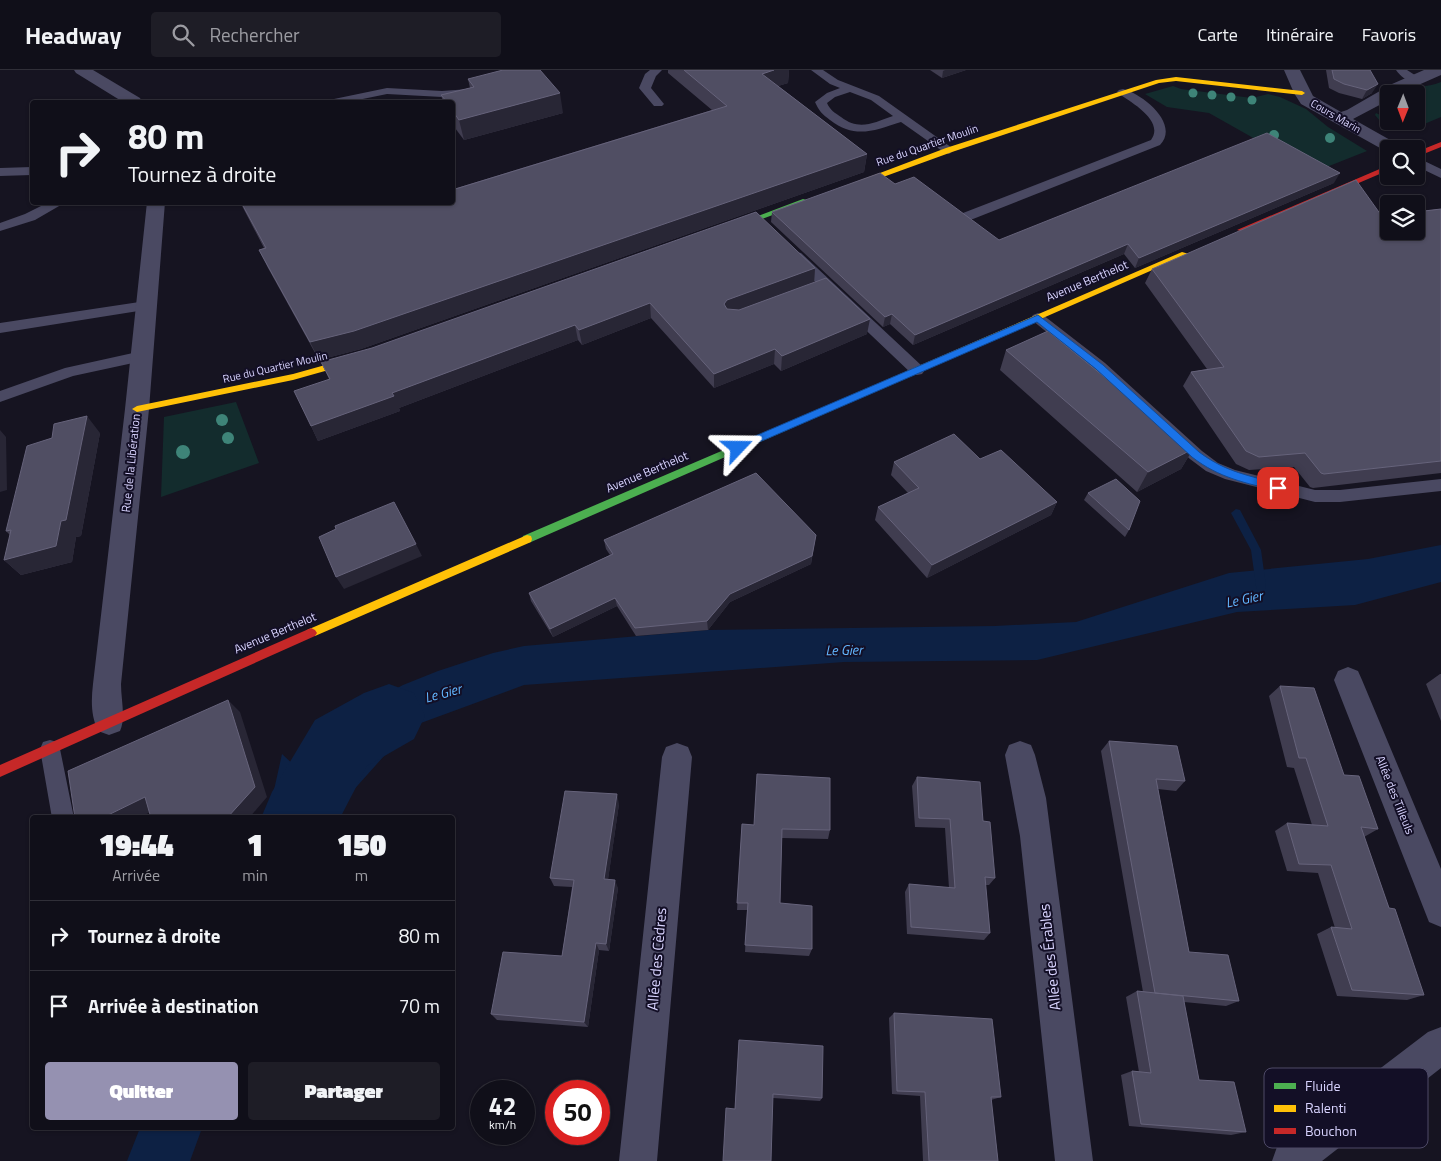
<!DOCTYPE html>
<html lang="fr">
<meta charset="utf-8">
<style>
body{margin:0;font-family:"Titillium Web",sans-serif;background:#1e1d26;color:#f1f3f6;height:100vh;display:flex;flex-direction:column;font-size:19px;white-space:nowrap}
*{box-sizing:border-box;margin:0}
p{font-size:16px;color:#9c9ca2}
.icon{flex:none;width:28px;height:28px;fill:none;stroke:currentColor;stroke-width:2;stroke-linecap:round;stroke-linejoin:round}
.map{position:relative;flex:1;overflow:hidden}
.side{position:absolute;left:30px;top:745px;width:425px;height:315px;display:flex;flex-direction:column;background:#100f19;border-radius:5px;box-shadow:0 1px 4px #0004,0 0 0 1px #302f38}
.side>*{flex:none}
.top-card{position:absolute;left:30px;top:30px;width:425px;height:105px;border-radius:5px;box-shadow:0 1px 4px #0004,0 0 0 1px #302f38;background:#100f19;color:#f1f3f6;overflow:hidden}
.needle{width:32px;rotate:181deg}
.controls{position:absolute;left:1380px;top:15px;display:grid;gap:10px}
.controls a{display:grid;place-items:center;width:45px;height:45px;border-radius:5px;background:#100f19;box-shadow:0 1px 4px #0004,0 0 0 1px #302f38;font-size:25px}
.speed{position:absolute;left:470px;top:1010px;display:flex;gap:10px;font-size:25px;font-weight:700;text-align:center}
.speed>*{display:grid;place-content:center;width:65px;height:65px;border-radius:50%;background:#100f19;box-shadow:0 1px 4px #0004,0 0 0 1px #302f38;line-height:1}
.speed small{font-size:12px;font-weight:400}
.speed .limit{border:8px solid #d22;background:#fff;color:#111}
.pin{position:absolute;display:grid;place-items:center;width:42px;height:42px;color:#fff;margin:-21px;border-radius:10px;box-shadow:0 2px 8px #0006}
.me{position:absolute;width:55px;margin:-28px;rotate:67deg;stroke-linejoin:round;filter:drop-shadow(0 0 4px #0008)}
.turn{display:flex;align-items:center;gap:18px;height:105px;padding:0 15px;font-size:22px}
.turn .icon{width:65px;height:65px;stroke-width:2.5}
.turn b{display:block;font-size:35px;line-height:42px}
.eta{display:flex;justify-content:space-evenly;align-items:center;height:85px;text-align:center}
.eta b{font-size:30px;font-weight:800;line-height:35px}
.primary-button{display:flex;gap:10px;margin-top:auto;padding:10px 15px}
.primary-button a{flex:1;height:58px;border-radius:5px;background:#9591b1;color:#fff;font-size:20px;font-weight:800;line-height:58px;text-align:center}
.primary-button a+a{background:#1e1d26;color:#f1f3f6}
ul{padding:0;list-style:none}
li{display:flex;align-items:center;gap:15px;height:70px;padding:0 15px;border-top:1px solid #302f38}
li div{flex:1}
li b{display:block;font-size:19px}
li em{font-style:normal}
header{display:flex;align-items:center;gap:30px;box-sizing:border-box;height:70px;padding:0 25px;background:#100f19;border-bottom:1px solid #302f38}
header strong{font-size:24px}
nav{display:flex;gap:28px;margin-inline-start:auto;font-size:18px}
.search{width:350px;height:45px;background:#1e1d26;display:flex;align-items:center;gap:12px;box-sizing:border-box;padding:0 18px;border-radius:5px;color:#9c9ca2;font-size:19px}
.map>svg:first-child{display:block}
.green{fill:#132c2d}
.water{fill:#0d2144}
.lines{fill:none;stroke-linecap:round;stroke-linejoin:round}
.stream{fill:#0d2144;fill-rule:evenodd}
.river{fill:#0d2144;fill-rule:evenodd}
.lane{fill:#4a4962;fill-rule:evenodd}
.street{fill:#4a4962;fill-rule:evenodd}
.fast{fill:#4caf50;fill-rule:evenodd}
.slow{fill:#ffc107;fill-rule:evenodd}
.jam{fill:#c62828;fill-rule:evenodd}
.tree{fill:#3e8478}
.wall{fill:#403d50}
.shaded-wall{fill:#282635}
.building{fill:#504e63;stroke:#66637b}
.route{fill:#1a73e8;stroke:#114b97}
.labels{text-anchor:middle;stroke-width:4;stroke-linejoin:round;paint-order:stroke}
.far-street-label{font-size:11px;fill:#d9d4ff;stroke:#130f26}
.street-label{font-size:12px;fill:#d9d4ff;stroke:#130f26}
.water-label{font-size:14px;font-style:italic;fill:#62b6ff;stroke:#130f26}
.near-street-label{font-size:15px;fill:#d9d4ff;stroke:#130f26}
.key{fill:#130f26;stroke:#4e4a67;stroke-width:1}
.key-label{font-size:14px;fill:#d9d4ff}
</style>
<header>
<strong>Headway</strong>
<div class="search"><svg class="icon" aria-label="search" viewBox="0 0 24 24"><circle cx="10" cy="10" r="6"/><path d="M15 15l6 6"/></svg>Rechercher</div>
<nav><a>Carte</a><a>Itinéraire</a><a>Favoris</a></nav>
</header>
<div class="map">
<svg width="1441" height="1091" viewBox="0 0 1441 1091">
<rect width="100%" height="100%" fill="#161421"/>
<path class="green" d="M 1441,12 L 1441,47 L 1410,60 L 1380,51 L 1375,45 L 1376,43 L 1389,49 L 1389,51 L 1416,51 L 1416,31 L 1422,28 L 1406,21 C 1417,14 1428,18 1441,12 Z
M 1173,16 L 1181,19 L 1252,28 L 1268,24 L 1280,27 L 1306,39 L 1328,57 L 1367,81 L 1314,102 L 1209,43 L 1167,37 L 1145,24 Z
M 236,332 L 259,393 L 161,427 L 164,347 Z"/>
<path class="water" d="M 1441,475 L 1441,512 L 1355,535 L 1237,542 L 1037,590 L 844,592 L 524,615 L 410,657 L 350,724 L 331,712 L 301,681 L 354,641 L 403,615 L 438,601 L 493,583 L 524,576 L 708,560 L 995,556 L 1076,552 L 1229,503 L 1368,489 Z
M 282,684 L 340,738 L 338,747 L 269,747 L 272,745 L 270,738 Z
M 140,1058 L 202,1058 L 190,1091 L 127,1091 Z"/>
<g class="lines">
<path class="stream" d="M 1236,439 L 1240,440 L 1261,480 L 1266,516 L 1265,519 L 1257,519 L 1256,516 L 1251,480 L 1231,443 Z"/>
<path class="river" d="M 389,614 L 414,623 L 425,646 L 414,669 L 367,696 L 340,748 L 261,748 L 272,722 L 315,650 L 364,623 Z"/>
<path class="lane" d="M 650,0 L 662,0 L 656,6 L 651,18 L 664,34 L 662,36 L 654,36 L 639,18 L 645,4 Z
M 811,0 L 823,0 L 838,10 L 879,26 L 955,80 L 949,84 L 945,83 L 901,52 C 873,61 855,69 830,50 C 822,44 819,41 815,32 L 827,23 L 840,18 L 830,14 ZM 850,22 L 871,30 L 893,46 C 873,53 859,61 841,47 C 835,43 830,40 827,33 L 835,27 Z
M 1396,0 L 1407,0 L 1421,9 L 1419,11 C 1409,14 1401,7 1396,0 Z
M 387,18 L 442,21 L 469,19 L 475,22 L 469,25 L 442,27 L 387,24 L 348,32 L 328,32 L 334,29 Z
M 1123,19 C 1143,24 1180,54 1160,75 L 973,149 L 963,149 L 961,146 L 963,143 L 1151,70 C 1165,51 1131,32 1119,24 L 1117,22 L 1119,20 Z
M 1416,87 L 1441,99 L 1441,108 L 1416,96 Z
M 32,97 L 32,105 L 0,106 L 0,98 Z
M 49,132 L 66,132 L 35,150 L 0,161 L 0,153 L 25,144 Z
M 796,182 L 801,183 L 922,296 L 925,300 L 922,304 L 917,305 L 912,304 L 791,189 L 789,186 L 791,183 Z
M 146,231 L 151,233 L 153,236 L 151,239 L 0,263 L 0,253 Z
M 1038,243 L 1043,245 L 1105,293 L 1202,381 L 1218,393 L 1235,400 L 1315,420 L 1340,420 L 1441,409 L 1441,421 L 1340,432 L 1315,432 L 1225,409 L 1206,401 L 1190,389 L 1095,301 L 1033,251 L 1031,248 L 1033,245 Z
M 142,281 L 147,282 L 150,286 L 147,290 L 73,306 L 0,332 L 0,321 L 65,298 Z
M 50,670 L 57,672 L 60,679 L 74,748 L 52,748 L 40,679 L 43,672 Z"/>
<path class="street" d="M 74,0 L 93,0 L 140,28 L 142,32 L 123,32 L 76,3 Z
M 1284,0 L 1300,0 L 1313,26 L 1341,42 L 1347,40 L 1392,14 L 1424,0 L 1441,0 L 1441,5 L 1398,24 L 1389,24 L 1389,30 L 1353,49 L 1399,75 L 1402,79 L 1389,79 L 1389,83 L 1301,34 L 1294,23 Z
M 147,132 L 165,132 L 149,339 L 121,614 C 121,630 126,648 120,661 L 109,665 L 98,661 C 91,646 91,631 93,614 L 125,339 Z
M 1348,597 L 1358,601 L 1362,610 L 1441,799 L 1441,857 L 1429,852 L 1334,610 L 1338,601 Z
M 1020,671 L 1031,675 L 1035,685 L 1046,728 L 1093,1091 L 1055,1091 L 1020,766 L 1005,685 L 1009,675 Z
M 677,673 L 688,677 L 692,687 L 657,1091 L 619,1091 L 662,687 L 666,677 Z
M 1441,957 L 1441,998 L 1322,1091 L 1272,1091 L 1277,1077 L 1428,962 Z"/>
<path class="fast" d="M 803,129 L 810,131 L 730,161 L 723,159 Z
M 887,310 L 890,311 L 890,315 L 531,472 L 527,473 L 522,469 L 523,466 Z"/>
<path class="slow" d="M 1176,7 L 1302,21 L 1305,23 L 1302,25 L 1176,11 L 1159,13 L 952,82 L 850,119 L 843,117 L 946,78 L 1156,10 Z
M 1182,182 L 1189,184 L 890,315 L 884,315 L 882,313 L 884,311 Z
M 361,285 L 366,288 L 364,290 L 293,310 L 137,342 L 132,339 L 137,336 L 293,304 Z
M 527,465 L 531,466 L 532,469 L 531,472 L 315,566 L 307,566 L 305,563 L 307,560 Z"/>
<path class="jam" d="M 1441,72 L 1441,77 L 1416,87 L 1416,82 Z
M 1389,95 L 1389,100 L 1244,162 L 1237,160 Z
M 311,558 L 315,560 L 317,563 L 315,566 L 0,707 L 0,695 Z"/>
</g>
<g class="tree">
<circle cx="1193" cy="23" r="4.5"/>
<circle cx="1212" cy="25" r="4.5"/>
<circle cx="1231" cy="27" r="4.5"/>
<circle cx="1252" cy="30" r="4.5"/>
<circle cx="1274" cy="65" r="5"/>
<circle cx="1330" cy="68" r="5"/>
<circle cx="222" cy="350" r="6"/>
<circle cx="228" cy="368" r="6"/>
<circle cx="183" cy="382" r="7"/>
</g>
<path class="wall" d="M 668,0 L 789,0 L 788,13 L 778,16 L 867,84 L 864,102 L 361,279 L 319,290 L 268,198 L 259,180 L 264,178 L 240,132 L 411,132 L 712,40 L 668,3 Z
M 930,0 L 966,0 L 942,8 Z
M 1326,0 L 1370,0 L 1372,23 L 1362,29 L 1339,23 L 1329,18 Z
M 468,9 L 563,43 L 464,70 L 452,54 L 452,32 L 443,32 L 441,25 L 470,18 Z
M 1334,113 L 1135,198 L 1124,184 L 913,275 L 890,254 L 883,257 L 771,152 L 772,142 L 999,170 Z
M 1441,139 L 1441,403 L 1313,418 L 1310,417 L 1294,397 L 1249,400 L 1236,394 L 1183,316 L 1191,302 L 1207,299 L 1145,213 L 1152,199 L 1381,145 Z
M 815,198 L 814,213 L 867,264 L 781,301 L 774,294 L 714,318 L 651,248 L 582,275 L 578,270 L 399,338 L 400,341 L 318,371 L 311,356 L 329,309 L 321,292 Z
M 1006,280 L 1193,379 L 1181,399 L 1137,422 L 1000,300 Z
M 100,363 L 81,466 L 76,467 L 72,492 L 21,505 L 4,490 L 10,465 L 6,461 Z
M 980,389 L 1057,432 L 1051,445 L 927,508 L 875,450 L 878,437 L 908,423 L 891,405 L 894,392 Z
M 1088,423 L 1129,460 L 1125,467 L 1084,430 Z
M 816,465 L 811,494 L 730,532 L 708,560 L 636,566 L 617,536 L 553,567 L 531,531 L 529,523 L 610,485 L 606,479 L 604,470 Z
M 1440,604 L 1441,604 L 1441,651 L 1426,614 Z
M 1280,616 L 1344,705 L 1378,759 L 1364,767 L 1389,838 L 1424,925 L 1407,930 L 1337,926 L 1317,864 L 1331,857 L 1335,858 L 1318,803 L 1287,801 L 1275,761 L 1287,753 L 1312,755 L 1294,698 L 1287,697 L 1269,626 Z
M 1109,671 L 1185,711 L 1176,721 L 1158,719 L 1189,882 L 1239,931 L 1226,936 L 1184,932 L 1199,1010 L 1246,1062 L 1231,1065 L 1129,1056 L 1121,1005 L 1132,1001 L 1139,1002 L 1126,927 L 1137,921 L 1143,922 L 1101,681 Z
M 917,707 L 983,751 L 995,808 L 989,815 L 985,815 L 990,863 L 984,870 L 907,864 L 905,822 L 909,814 L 949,818 L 945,758 L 915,757 L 912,716 Z
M 619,734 L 608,809 L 618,818 L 609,881 L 599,880 L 588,957 L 497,950 L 491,944 L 562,886 L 572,817 L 554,816 L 550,808 Z
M 742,754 L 754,755 L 830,760 L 828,769 L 782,768 L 780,833 L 812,879 L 809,886 L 745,882 L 747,840 L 737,840 Z
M 894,943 L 1001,1027 L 991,1030 L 998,1091 L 923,1091 L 920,1026 L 892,1024 L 889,948 Z
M 739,970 L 822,1028 L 820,1031 L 773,1028 L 735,1039 Z"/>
<path class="shaded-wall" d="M 774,0 L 789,0 L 788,13 L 762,21 L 762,4 Z
M 945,0 L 966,0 L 942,8 L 943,1 Z
M 1378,14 L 1372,23 L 1362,29 L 1367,20 Z
M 560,23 L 563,43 L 464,70 L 459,50 Z
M 867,84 L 864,102 L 361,279 L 319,290 L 310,272 Z
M 1340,103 L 1334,113 L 1135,198 L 1139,188 Z
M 1128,174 L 1124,184 L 913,275 L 915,265 Z
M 815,198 L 814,213 L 724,249 L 724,234 L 727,230 Z
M 650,233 L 651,248 L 582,275 L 579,260 Z
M 892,244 L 890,254 L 883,257 L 885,247 Z
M 870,249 L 867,264 L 781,301 L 782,286 Z
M 575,255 L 578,270 L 399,338 L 400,341 L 318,371 L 311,356 L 392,323 Z
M 775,279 L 774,294 L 714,318 L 714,304 Z
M 87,346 L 100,363 L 81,466 L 76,467 L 72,492 L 21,505 L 4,490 Z
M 0,360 L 6,367 L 7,420 L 0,422 Z
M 1193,379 L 1181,399 L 1137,422 L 1148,402 Z
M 1057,432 L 1051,445 L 927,508 L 932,495 Z
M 416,474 L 422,486 L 344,519 L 336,507 Z
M 812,486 L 811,494 L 730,532 L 708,560 L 707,551 L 730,524 Z
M 615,528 L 617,536 L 553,567 L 550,559 Z
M 228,630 L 240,642 L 267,727 L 249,748 L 227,748 Z
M 617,724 L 619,734 L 607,817 L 604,809 Z
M 145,727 L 160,737 L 139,748 L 102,748 Z
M 615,810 L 618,818 L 609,881 L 606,874 Z
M 596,873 L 599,880 L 588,957 L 584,952 Z"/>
<path class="building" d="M 503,0 L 540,0 L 560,23 L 459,50 L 452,40 L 452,32 L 447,32 L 441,25 L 474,17 L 468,9 Z
M 684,0 L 774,0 L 762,4 L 867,84 L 354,261 L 310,272 L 259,180 L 266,178 L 241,132 L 452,132 L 452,120 L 727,36 Z
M 1332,0 L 1370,0 L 1378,14 L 1367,20 L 1344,14 L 1334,9 Z
M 1267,63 L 1340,103 L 1139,188 L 1128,174 L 915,265 L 892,244 L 885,247 L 772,142 L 880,103 L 895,114 L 914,107 L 999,170 Z
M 1356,110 L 1381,145 L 1389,144 L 1389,161 L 1416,161 L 1416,139 L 1421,138 L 1424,141 L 1441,139 L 1441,391 L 1324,404 L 1321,403 L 1305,383 L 1259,387 L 1246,381 L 1191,302 L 1224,297 L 1152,199 Z
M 756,142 L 815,198 L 727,230 L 724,234 L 727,239 L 739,240 L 826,208 L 870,249 L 782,286 L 775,279 L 714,304 L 650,233 L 579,260 L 575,255 L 392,323 L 394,326 L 311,356 L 294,321 L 330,309 L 321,292 L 372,278 Z
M 1048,261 L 1193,379 L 1148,402 L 1006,280 Z
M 87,346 L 66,450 L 61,451 L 56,476 L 4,490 L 11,460 L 6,461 L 27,376 L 52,368 L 54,354 Z
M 954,364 L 980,389 L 1001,380 L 1057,432 L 932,495 L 878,437 L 919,418 L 894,392 Z
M 756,403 L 816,465 L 812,486 L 730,524 L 707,551 L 635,558 L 615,528 L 550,559 L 529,523 L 613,484 L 604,470 Z
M 1116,409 L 1140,431 L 1129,460 L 1088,423 Z
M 394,432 L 416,474 L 336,507 L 319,467 L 336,459 L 335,456 Z
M 1280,616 L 1314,618 L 1344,705 L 1359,706 L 1378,759 L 1361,757 L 1389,838 L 1395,839 L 1424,925 L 1352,920 L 1331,857 L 1352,859 L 1331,795 L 1299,794 L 1287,753 L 1328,756 L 1306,688 L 1299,688 Z
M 228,630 L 255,717 L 227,748 L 151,748 L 145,727 L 102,748 L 75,748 L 68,701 Z
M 1109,671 L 1177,676 L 1185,711 L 1156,709 L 1189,882 L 1228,885 L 1239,931 L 1155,923 Z
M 757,704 L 830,708 L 830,760 L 782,759 L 780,833 L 812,836 L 812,879 L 745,875 L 748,833 L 737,833 L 742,754 L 754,755 Z
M 917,707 L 980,712 L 983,751 L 990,752 L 995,808 L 985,807 L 990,863 L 911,857 L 909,814 L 955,818 L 950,749 L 919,748 Z
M 565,721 L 617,724 L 604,809 L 615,810 L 606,874 L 596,873 L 584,952 L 491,944 L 503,882 L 562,886 L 574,810 L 550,808 Z
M 1137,921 L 1183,926 L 1199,1010 L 1234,1012 L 1246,1062 L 1141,1054 L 1132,1001 L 1151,1003 Z
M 894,943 L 992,949 L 1001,1027 L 991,1027 L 998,1091 L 929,1091 L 925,1022 L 897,1021 Z
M 739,970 L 823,976 L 822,1028 L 773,1024 L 771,1091 L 723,1091 L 726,1038 L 735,1039 Z"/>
<path class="route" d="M 1038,245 L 1103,295 L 1199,382 C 1227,403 1249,405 1282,415 L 1284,418 L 1282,420 L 1278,421 C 1246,413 1219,408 1192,387 L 1096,299 L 1037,252 L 741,380 L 738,381 L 733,378 L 734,375 Z"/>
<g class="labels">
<g class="far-street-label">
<text transform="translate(1336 46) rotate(30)" y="4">Cours Marin</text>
<text transform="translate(927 75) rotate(-19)" y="4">Rue du Quartier Moulin</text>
<text transform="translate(275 297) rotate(-13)" y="4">Rue du Quartier Moulin</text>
</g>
<g class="street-label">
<text transform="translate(1087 211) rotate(-23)" y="4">Avenue Berthelot</text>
<text transform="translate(131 393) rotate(-84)" y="4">Rue de la Libération</text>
<text transform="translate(647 402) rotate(-23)" y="4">Avenue Berthelot</text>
<text transform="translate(275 563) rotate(-23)" y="4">Avenue Berthelot</text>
<text transform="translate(1395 725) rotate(68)" y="4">Allée des Tilleuls</text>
</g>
<g class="water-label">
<text transform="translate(1244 529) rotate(-12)" y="5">Le Gier</text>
<text transform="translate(844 580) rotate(-1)" y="5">Le Gier</text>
<text transform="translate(443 623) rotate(-15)" y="5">Le Gier</text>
</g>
<g class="near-street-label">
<text transform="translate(1050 887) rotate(-96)" y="5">Allée des Érables</text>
<text transform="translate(657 889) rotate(-85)" y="5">Allée des Cèdres</text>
</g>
</g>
<rect x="1264" y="998" width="164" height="80" rx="8" class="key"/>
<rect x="1274" y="1013" width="22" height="6" fill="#4caf50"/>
<rect x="1274" y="1035" width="22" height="7" fill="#ffc107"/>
<rect x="1274" y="1058" width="22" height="6" fill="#c62828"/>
<g class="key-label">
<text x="1305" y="1021">Fluide</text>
<text x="1305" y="1043">Ralenti</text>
<text x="1305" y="1066">Bouchon</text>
</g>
</svg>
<div class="controls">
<a><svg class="needle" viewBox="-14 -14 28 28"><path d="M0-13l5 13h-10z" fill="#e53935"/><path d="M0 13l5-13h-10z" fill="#9c9ca2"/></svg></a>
<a><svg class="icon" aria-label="search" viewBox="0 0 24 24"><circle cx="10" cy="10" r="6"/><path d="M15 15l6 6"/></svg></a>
<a><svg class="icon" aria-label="layers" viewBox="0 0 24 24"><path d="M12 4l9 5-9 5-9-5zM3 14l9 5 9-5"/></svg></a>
</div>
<div class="speed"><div>42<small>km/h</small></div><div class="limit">50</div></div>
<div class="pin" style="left:1278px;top:418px;background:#d93025"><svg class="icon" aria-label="arrive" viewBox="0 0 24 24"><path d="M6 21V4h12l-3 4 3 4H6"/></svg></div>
<svg class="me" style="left:738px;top:378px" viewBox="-20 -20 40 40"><path d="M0-17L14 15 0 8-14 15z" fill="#1a73e8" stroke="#fff" stroke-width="4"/></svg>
<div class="top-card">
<div class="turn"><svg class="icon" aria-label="right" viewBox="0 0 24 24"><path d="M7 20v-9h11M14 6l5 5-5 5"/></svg><div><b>80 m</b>Tournez à droite</div></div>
</div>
<section class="side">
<div class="eta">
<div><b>19:44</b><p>Arrivée</p></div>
<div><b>1</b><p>min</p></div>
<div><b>150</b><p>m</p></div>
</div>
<ul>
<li><svg class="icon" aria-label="right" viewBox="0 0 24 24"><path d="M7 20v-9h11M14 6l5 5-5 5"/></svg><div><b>Tournez à droite</b></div><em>80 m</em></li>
<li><svg class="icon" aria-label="arrive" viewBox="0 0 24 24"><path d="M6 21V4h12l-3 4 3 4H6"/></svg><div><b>Arrivée à destination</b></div><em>70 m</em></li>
</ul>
<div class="primary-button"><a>Quitter</a><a>Partager</a></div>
</section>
</div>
